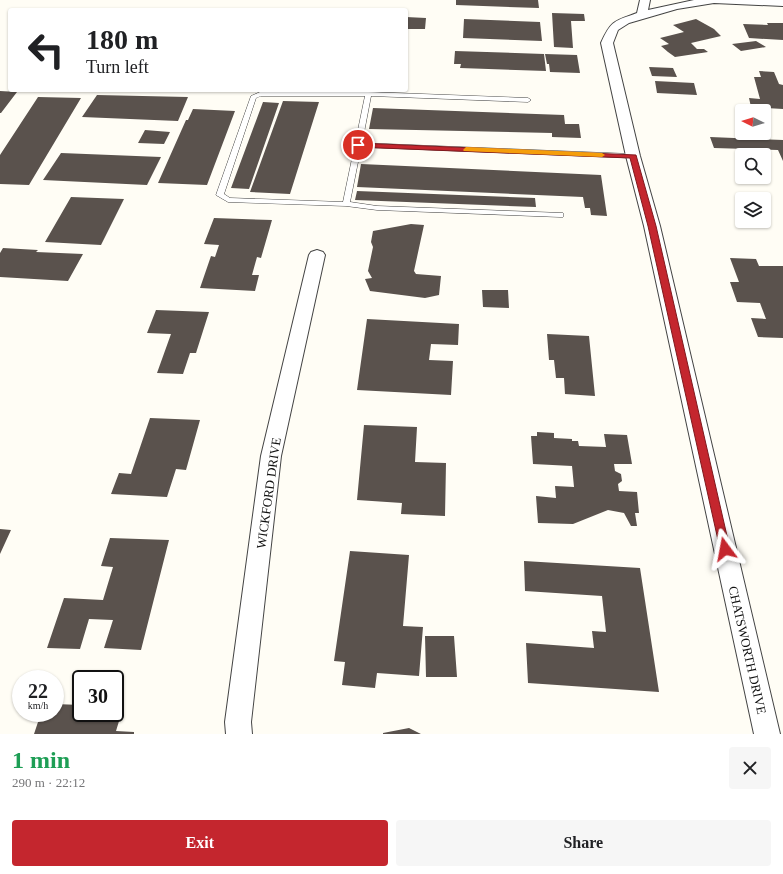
<!DOCTYPE html>
<meta charset="utf-8">
<style>
body{margin:0;font-family:"Times New Roman",serif;background:#f6f6f6;color:#202124;height:100vh;display:flex;flex-direction:column;font-size:15px;white-space:nowrap}
*{box-sizing:border-box;margin:0}
p{font-size:13px;color:#757577}
.icon{flex:none;width:22px;height:22px;fill:none;stroke:currentColor;stroke-width:2;stroke-linecap:round;stroke-linejoin:round}
.map{position:relative;height:734px;overflow:hidden}
.details{display:flex;flex-direction:column;background:#fff;flex:1}
.details>*{flex:none}
.banner{position:absolute;left:8px;top:8px;width:400px;height:84px;border-radius:4px;box-shadow:0 1px 3px #0004;background:#fff;color:#202124;overflow:hidden}
.needle{width:26px;rotate:275deg}
.controls{position:absolute;left:735px;top:104px;display:grid;gap:8px}
.controls a{display:grid;place-items:center;width:36px;height:36px;border-radius:4px;background:#fff;box-shadow:0 1px 3px #0004;font-size:20px}
.speed{position:absolute;left:12px;top:670px;display:flex;gap:8px;font-size:20px;font-weight:700;text-align:center}
.speed>*{display:grid;place-content:center;width:52px;height:52px;border-radius:50%;background:#fff;box-shadow:0 1px 3px #0004;line-height:1}
.speed small{font-size:10px;font-weight:400}
.speed .limit{border:2px solid #111;border-radius:6px;background:#fff;color:#111}
.pin{position:absolute;display:grid;place-items:center;width:34px;height:34px;color:#fff;margin:-17px;border:2px solid #fff;border-radius:50%;box-shadow:0 1px 4px #0007}
.me{position:absolute;width:44px;margin:-22px;rotate:347deg;stroke-linejoin:round;filter:drop-shadow(0 0 3px #0008)}
.turn{display:flex;align-items:center;gap:14px;height:84px;padding:0 12px;font-size:18px}
.turn .icon{width:52px;height:52px;stroke-width:2.5}
.turn b{display:block;font-size:28px;line-height:34px}
.round{display:grid;place-items:center;flex:none;width:42px;height:42px;border-radius:4px;background:#f6f6f6}
.headline{display:flex;align-items:center;justify-content:space-between;height:68px;padding:0 12px}
h1{font-size:24px;font-weight:700;line-height:30px;color:#1e9e55}
.button{display:flex;gap:8px;margin-top:auto;padding:8px 12px}
.button a{flex:1;height:46px;border-radius:4px;background:#c4262e;color:#fff;font-size:16px;font-weight:700;line-height:46px;text-align:center}
.button a+a{background:#f6f6f6;color:#202124}
.map>svg:first-child{display:block}
.building{fill:#5a524d}
.lines{fill:none;stroke-linecap:round;stroke-linejoin:round}
.lane-casing{stroke:#444;stroke-width:1}
.street-casing{stroke:#444;stroke-width:2}
.lane{fill:#fff;fill-rule:evenodd}
.street{fill:#fff;fill-rule:evenodd}
.route{fill:#c4262e;stroke:#7f191e}
.slow{fill:#f59e0b}
.labels{text-anchor:middle;stroke-width:4;stroke-linejoin:round;paint-order:stroke}
.street-label{font-size:13px;fill:#111;stroke:#fff}
</style>
<div class="map">
<svg width="783" height="734" viewBox="0 0 783 734">
<rect width="100%" height="100%" fill="#fffdf5"/>
<path class="building" d="M 456,0 L 538,0 L 539,8 L 456,5 Z
M 552,13 L 584,14 L 585,21 L 571,21 L 573,48 L 554,47 Z
M 406,17 L 426,18 L 425,29 L 406,29 Z
M 464,19 L 540,22 L 542,41 L 463,38 Z
M 696,19 L 714,29 L 721,36 L 691,43 L 697,49 L 704,49 L 708,52 L 675,57 L 668,52 L 661,46 L 669,44 L 660,38 L 684,32 L 673,25 Z
M 767,23 L 783,23 L 783,40 L 749,38 L 743,24 L 768,25 Z
M 756,41 L 766,47 L 741,51 L 732,44 Z
M 455,51 L 544,54 L 546,71 L 460,68 L 461,64 L 454,64 Z
M 545,54 L 577,55 L 580,73 L 550,72 L 549,64 L 547,64 Z
M 649,67 L 673,68 L 677,77 L 652,76 Z
M 759,71 L 774,72 L 779,84 L 783,85 L 783,109 L 751,107 L 749,98 L 760,99 L 754,77 L 761,77 Z
M 655,81 L 694,83 L 697,95 L 657,93 Z
M 0,91 L 17,92 L 1,113 L 0,113 Z
M 97,95 L 188,97 L 178,121 L 82,117 Z
M 38,97 L 81,98 L 29,185 L 0,184 L 0,155 Z
M 283,101 L 319,102 L 290,194 L 250,192 Z
M 263,102 L 279,103 L 249,189 L 231,188 Z
M 373,108 L 564,115 L 565,124 L 579,124 L 581,138 L 552,137 L 552,133 L 369,129 Z
M 193,109 L 235,111 L 207,185 L 158,183 L 186,120 L 188,120 Z
M 145,130 L 170,132 L 164,144 L 138,143 Z
M 710,137 L 783,140 L 783,161 L 778,150 L 714,148 Z
M 61,153 L 161,157 L 147,185 L 43,180 Z
M 361,164 L 601,175 L 607,216 L 591,215 L 590,208 L 585,208 L 583,197 L 357,187 Z
M 357,191 L 535,198 L 536,207 L 355,200 Z
M 71,197 L 124,199 L 101,245 L 45,242 Z
M 214,218 L 272,220 L 261,258 L 257,257 L 252,275 L 259,275 L 255,291 L 200,288 L 211,256 L 215,257 L 219,245 L 204,244 Z
M 411,224 L 424,225 L 414,271 L 416,274 L 441,276 L 439,295 L 425,298 L 370,291 L 365,279 L 372,278 L 368,271 L 373,247 L 371,242 L 373,231 Z
M 3,248 L 38,250 L 36,252 L 83,254 L 68,281 L 0,277 L 0,253 Z
M 730,258 L 756,259 L 759,266 L 783,266 L 783,338 L 758,337 L 751,318 L 766,319 L 760,303 L 737,302 L 730,282 L 739,282 Z
M 482,290 L 508,290 L 509,308 L 483,307 Z
M 156,310 L 209,312 L 196,353 L 190,353 L 183,374 L 157,373 L 171,334 L 147,333 Z
M 367,319 L 459,324 L 458,345 L 431,344 L 429,360 L 453,361 L 451,395 L 357,390 Z
M 547,334 L 589,336 L 595,396 L 565,394 L 564,378 L 556,378 L 554,360 L 549,360 Z
M 150,418 L 200,420 L 186,470 L 176,469 L 167,497 L 111,494 L 119,473 L 131,474 Z
M 364,425 L 417,427 L 415,462 L 446,463 L 445,516 L 401,514 L 402,503 L 357,500 Z
M 537,432 L 554,433 L 554,438 L 572,439 L 572,441 L 578,441 L 579,446 L 606,447 L 604,434 L 627,435 L 632,464 L 614,464 L 615,471 L 621,474 L 622,481 L 618,484 L 619,491 L 637,492 L 639,513 L 635,513 L 637,526 L 631,526 L 624,513 L 608,510 L 573,524 L 538,523 L 536,496 L 556,498 L 555,486 L 574,487 L 572,466 L 533,464 L 531,436 L 537,436 Z
M 0,529 L 11,530 L 0,554 Z
M 110,538 L 169,540 L 141,650 L 104,648 L 113,620 L 89,619 L 80,649 L 47,648 L 64,598 L 103,600 L 113,567 L 101,566 Z
M 350,551 L 409,555 L 403,626 L 423,627 L 419,676 L 377,673 L 375,688 L 342,685 L 345,662 L 334,661 Z
M 524,561 L 640,568 L 659,692 L 528,683 L 526,643 L 594,648 L 592,631 L 606,632 L 602,596 L 525,591 Z
M 425,636 L 454,636 L 457,677 L 426,677 Z
M 55,704 L 81,705 L 81,713 L 115,713 L 115,708 L 123,708 L 116,731 L 134,732 L 134,734 L 34,734 L 41,713 L 55,713 Z
M 409,728 L 421,734 L 383,734 L 383,733 Z"/>
<g class="lines">
<g class="lane-casing">
<path id="lane" d="M 368,92 L 528,98 L 531,100 L 528,102 L 371,96 L 362,143 L 633,154 L 636,156 L 633,158 L 361,147 L 350,202 L 377,206 L 563,213 L 563,217 L 560,217 L 377,210 L 346,206 L 228,202 L 216,195 L 251,96 L 260,92 ZM 261,96 L 365,96 L 343,202 L 230,198 L 224,194 L 256,98 Z"/>
</g>
<g class="street-casing">
<path id="street" d="M 640,0 L 650,0 L 648,10 L 694,0 L 783,0 L 783,6 L 714,3 L 677,9 L 629,23 L 618,30 L 613,43 L 640,156 L 660,226 L 780,734 L 754,734 L 644,226 L 626,156 L 601,43 C 611,20 615,21 637,13 Z
M 317,250 L 323,252 L 325,255 L 281,456 L 251,722 L 252,734 L 226,734 L 225,722 L 261,456 L 309,255 L 311,252 Z"/>
</g>
<use href="#lane" class="lane"/>
<use href="#street" class="street"/>
</g>
<path class="route" d="M 358,143 L 636,155 L 656,226 L 730,549 L 729,553 L 725,554 L 721,553 L 720,549 L 648,226 L 630,158 L 356,147 L 356,144 Z"/>
<path class="slow" d="M 466,147 L 602,153 L 605,155 L 602,157 L 464,151 L 463,150 Z"/>
<g class="labels">
<g class="street-label">
<text transform="translate(268 493) rotate(-82)" y="5">WICKFORD DRIVE</text>
<text transform="translate(748 650) rotate(77)" y="5">CHATSWORTH DRIVE</text>
</g>
</g>
</svg>
<div class="controls">
<a><svg class="needle" viewBox="-14 -14 28 28"><path d="M0-13l5 13h-10z" fill="#e53935"/><path d="M0 13l5-13h-10z" fill="#757577"/></svg></a>
<a><svg class="icon" aria-label="search" viewBox="0 0 24 24"><circle cx="10" cy="10" r="6"/><path d="M15 15l6 6"/></svg></a>
<a><svg class="icon" aria-label="layers" viewBox="0 0 24 24"><path d="M12 4l9 5-9 5-9-5zM3 14l9 5 9-5"/></svg></a>
</div>
<div class="speed"><div>22<small>km/h</small></div><div class="limit">30</div></div>
<div class="pin" style="left:358px;top:145px;background:#d93025"><svg class="icon" aria-label="arrive" viewBox="0 0 24 24"><path d="M6 21V4h12l-3 4 3 4H6"/></svg></div>
<svg class="me" style="left:725px;top:549px" viewBox="-20 -20 40 40"><path d="M0-17L14 15 0 8-14 15z" fill="#c4262e" stroke="#fff" stroke-width="4"/></svg>
<div class="banner">
<div class="turn"><svg class="icon" aria-label="left" viewBox="0 0 24 24"><path d="M17 20v-9H6M10 6l-5 5 5 5"/></svg><div><b>180 m</b>Turn left</div></div>
</div>
</div>
<section class="details">
<div class="headline"><div><h1>1 min</h1><p>290 m · 22:12</p></div><a class="round"><svg class="icon" aria-label="close" viewBox="0 0 24 24"><path d="M6 6l12 12M18 6L6 18"/></svg></a></div>
<div class="button"><a>Exit</a><a>Share</a></div>
</section>
